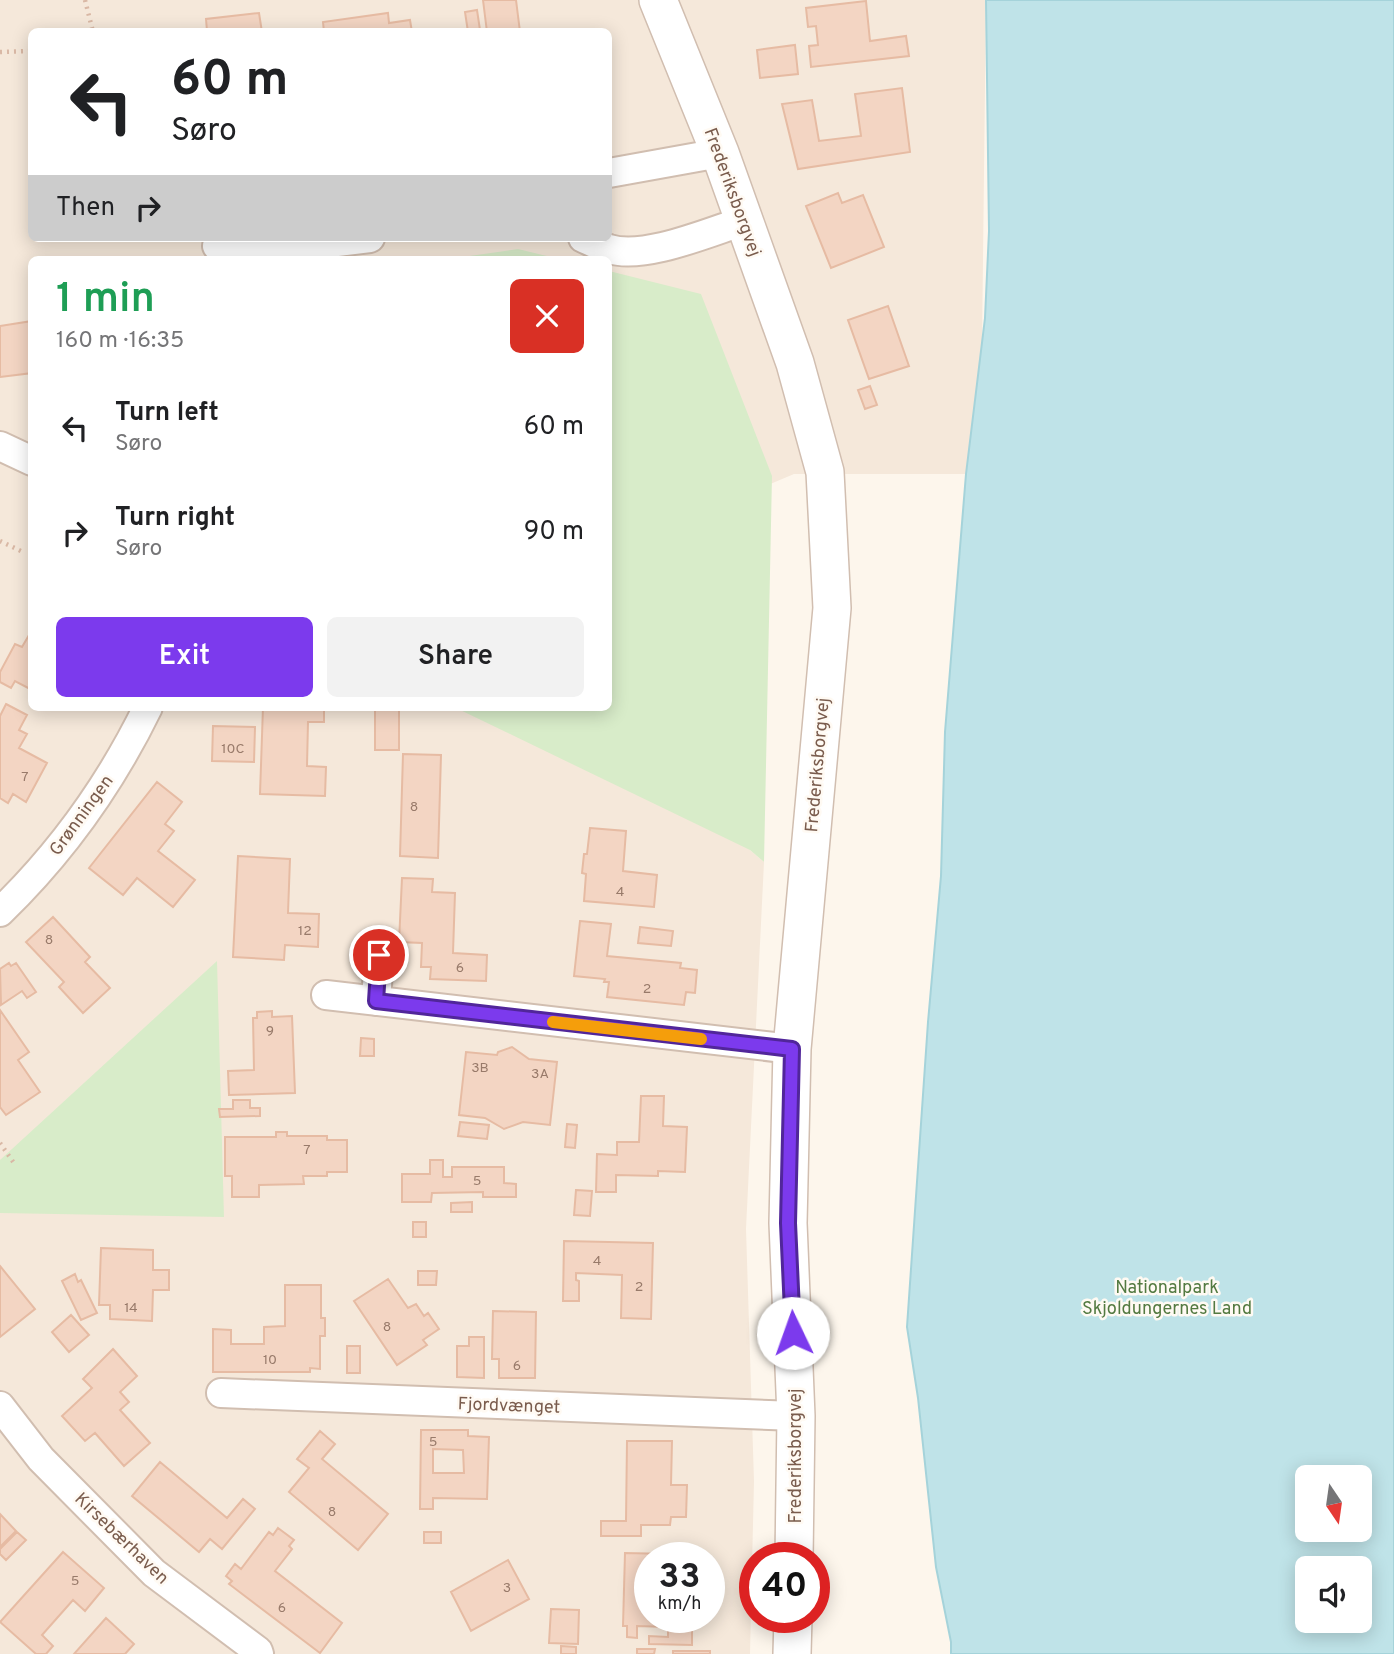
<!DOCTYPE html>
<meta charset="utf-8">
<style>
body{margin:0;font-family:Overpass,sans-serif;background:#f2f2f2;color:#202124;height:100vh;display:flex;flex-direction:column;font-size:26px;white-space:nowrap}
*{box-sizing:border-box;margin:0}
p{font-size:23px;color:#757577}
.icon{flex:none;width:38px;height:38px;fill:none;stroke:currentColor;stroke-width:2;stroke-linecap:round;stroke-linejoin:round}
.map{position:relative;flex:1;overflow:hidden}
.panel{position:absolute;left:28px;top:256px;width:584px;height:455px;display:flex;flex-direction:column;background:#fff;border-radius:10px;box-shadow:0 4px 18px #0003}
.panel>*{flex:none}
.top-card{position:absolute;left:28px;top:28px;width:584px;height:214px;border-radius:10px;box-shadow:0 4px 18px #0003;background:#fff;color:#202124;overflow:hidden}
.needle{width:46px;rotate:167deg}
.controls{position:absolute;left:1295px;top:1465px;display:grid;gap:14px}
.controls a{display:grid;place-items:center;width:77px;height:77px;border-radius:10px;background:#fff;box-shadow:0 4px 18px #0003;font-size:35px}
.speed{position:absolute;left:634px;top:1542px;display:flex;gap:14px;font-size:35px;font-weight:700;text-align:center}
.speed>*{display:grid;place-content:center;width:91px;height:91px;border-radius:50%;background:#fff;box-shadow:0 4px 18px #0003;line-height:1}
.speed small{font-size:18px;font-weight:400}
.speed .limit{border:10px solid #d22;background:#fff;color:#111}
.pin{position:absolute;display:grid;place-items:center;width:60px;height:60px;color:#fff;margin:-30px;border:4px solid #fff;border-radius:50%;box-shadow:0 2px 7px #0007}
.me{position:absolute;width:77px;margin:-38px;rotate:357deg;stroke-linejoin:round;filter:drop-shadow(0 0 5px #0008)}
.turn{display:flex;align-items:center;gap:24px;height:147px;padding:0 28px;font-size:32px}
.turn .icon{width:91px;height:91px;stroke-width:2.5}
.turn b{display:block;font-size:49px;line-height:60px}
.then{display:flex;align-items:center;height:66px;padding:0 28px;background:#0003;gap:14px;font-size:26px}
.round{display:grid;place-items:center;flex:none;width:74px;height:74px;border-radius:10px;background:#f2f2f2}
.headline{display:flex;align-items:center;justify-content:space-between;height:119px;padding:0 28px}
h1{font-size:42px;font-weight:600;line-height:52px;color:#1e9e55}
.cta{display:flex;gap:14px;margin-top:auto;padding:14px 28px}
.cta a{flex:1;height:80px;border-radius:10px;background:#7c3aed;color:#fff;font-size:28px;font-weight:600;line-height:80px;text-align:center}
.cta a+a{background:#f2f2f2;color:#202124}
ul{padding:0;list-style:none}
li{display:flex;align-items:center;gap:21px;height:105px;padding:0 28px}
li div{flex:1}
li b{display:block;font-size:26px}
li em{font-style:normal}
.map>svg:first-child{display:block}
.residential{fill:#f5e8da;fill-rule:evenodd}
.green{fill:#d8ecc9}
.water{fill:#bfe3e8;stroke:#a5d3da;stroke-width:2;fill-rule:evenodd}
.building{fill:#f3d5c3;stroke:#e6bba3;stroke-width:2;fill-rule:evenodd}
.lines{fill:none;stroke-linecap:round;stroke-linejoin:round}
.minor-casing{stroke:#d1beb0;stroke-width:32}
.tertiary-casing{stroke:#d1beb0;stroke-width:40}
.path{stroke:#d9b8a5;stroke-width:4.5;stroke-dasharray:2 5;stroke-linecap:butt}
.minor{stroke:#fff;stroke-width:28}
.tertiary{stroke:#fff;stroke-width:37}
.route-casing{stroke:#51269a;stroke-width:18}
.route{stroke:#7c3aed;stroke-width:12}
.slow{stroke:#f59e0b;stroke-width:12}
.labels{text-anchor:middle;stroke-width:5;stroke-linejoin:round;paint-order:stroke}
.number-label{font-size:14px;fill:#987a6a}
.street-label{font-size:18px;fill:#7a5c4d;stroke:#fffaf3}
.park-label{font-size:18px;fill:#537a41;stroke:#fffaf3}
</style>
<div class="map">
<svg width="1394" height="1654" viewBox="0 0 1394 1654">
<rect width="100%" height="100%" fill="#fdf6ec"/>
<path class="residential" d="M 0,0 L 986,0 L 982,346 L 966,474 L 794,474 L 761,488 L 750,850 L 764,862 L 746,1229 L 754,1481 L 750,1654 L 0,1654 ZM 32,32 L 609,32 L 609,238 L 32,238 ZM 32,259 L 609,259 L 609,707 L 32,707 ZM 649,1558 L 709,1558 L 709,1617 L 649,1617 Z"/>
<path class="green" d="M 518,249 L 559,259 L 449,259 Z
M 609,271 L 701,294 L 772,476 L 764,862 L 750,850 L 454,707 L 609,707 Z
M 217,961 L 224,1217 L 0,1213 L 0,1160 Z"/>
<path class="water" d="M 986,0 L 1394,0 L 1394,1654 L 951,1654 L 951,1642 L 936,1567 L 918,1398 L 907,1327 L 928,1022 L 941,876 L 945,732 L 966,474 L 985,318 L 989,231 ZM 1307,1477 L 1360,1477 L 1360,1530 L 1307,1530 ZM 1307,1568 L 1360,1568 L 1360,1620 L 1307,1620 Z"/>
<path class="building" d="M 483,0 L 516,0 L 520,32 L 487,32 Z
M 866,1 L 870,41 L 906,36 L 909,56 L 811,67 L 809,46 L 818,45 L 816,26 L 808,27 L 806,8 Z
M 477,10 L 480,30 L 468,32 L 465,12 Z
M 259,13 L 262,32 L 201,32 L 207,31 L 206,19 Z
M 388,13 L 389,23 L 410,20 L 412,32 L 324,32 L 323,22 Z
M 795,45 L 798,74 L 760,78 L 757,50 Z
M 902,88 L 910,152 L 798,169 L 782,104 L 812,100 L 819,141 L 861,136 L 855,94 Z
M 838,193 L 842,203 L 863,195 L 884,247 L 831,268 L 806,206 Z
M 888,306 L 909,366 L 869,379 L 848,320 Z
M 32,321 L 32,373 L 0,377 L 0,326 Z
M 870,386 L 877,405 L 865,409 L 858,390 Z
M 32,630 L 32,690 L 15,681 L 11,688 L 0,682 L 0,672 L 15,644 L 22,647 Z
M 6,704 L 27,715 L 19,730 L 27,734 L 19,748 L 47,763 L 26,802 L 13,794 L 8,803 L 0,798 L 0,716 Z
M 263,707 L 324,707 L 324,722 L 308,722 L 307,766 L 326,767 L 325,796 L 260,794 Z
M 385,707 L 399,707 L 399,750 L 375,750 L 375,709 L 385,709 Z
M 213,726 L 255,727 L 254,762 L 212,761 Z
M 403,754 L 441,755 L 438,858 L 400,856 Z
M 157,782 L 182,802 L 165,824 L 174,831 L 158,851 L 195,880 L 173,907 L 137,878 L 123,895 L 89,868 Z
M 590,828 L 626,831 L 623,871 L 657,875 L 654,907 L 584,901 L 586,874 L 582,873 L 584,854 L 587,854 Z
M 238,856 L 290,859 L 288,913 L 319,914 L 318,947 L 285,945 L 284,960 L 233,957 Z
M 402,878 L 433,879 L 432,892 L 455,893 L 453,953 L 487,955 L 486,981 L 430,979 L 431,967 L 421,967 L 422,943 L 399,942 Z
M 53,917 L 90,957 L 85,962 L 110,988 L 83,1013 L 59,987 L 64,982 L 26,942 Z
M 580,921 L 611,924 L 607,956 L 681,963 L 680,968 L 697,970 L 695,993 L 686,992 L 684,1005 L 607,997 L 609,982 L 604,982 L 605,979 L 574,976 Z
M 640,927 L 673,931 L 671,946 L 638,943 Z
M 9,963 L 11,966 L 16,963 L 36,992 L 27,998 L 22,991 L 1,1005 L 0,969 Z
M 0,1010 L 29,1052 L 18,1060 L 40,1092 L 6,1115 L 0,1107 Z
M 272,1011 L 272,1017 L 292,1016 L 295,1093 L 229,1095 L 228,1071 L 254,1070 L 253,1018 L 257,1018 L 257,1012 Z
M 361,1038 L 374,1039 L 374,1056 L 360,1056 Z
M 512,1047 L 529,1059 L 557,1062 L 550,1125 L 523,1122 L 504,1129 L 485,1118 L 459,1115 L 466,1052 L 497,1055 L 498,1052 Z
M 641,1096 L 664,1096 L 663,1126 L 687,1127 L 685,1172 L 658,1171 L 658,1176 L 616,1175 L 616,1192 L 596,1192 L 597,1154 L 617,1155 L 617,1142 L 639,1142 Z
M 233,1100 L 250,1100 L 250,1108 L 260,1108 L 260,1116 L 220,1117 L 219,1109 L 233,1109 Z
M 460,1122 L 489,1125 L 487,1139 L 458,1136 Z
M 567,1124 L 577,1125 L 575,1148 L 565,1147 Z
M 276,1132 L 287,1132 L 287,1136 L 327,1136 L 327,1140 L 347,1140 L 347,1172 L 327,1172 L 327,1176 L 303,1176 L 304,1184 L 259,1185 L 259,1197 L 232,1197 L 232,1176 L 225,1176 L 225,1137 L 276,1137 Z
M 430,1160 L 443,1160 L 443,1177 L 452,1177 L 452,1167 L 504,1167 L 504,1183 L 516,1184 L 516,1197 L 483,1197 L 483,1192 L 432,1193 L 431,1202 L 402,1202 L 402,1174 L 430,1174 Z
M 576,1190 L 592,1191 L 590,1216 L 574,1215 Z
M 472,1202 L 472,1212 L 451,1212 L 451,1203 Z
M 413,1222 L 426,1222 L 426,1237 L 413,1237 Z
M 564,1241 L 653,1243 L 651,1319 L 621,1318 L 622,1275 L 576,1273 L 576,1280 L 579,1281 L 579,1301 L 563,1301 Z
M 101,1248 L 153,1250 L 153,1270 L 169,1270 L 169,1290 L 153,1290 L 152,1321 L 110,1319 L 110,1305 L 99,1305 Z
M 0,1266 L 35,1309 L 0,1337 Z
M 418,1271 L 437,1271 L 436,1285 L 418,1285 Z
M 75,1274 L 78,1282 L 81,1280 L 97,1313 L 81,1320 L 62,1281 Z
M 388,1279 L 408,1308 L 416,1304 L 424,1316 L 428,1313 L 439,1329 L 423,1340 L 427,1345 L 397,1365 L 354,1301 Z
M 285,1285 L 321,1285 L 321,1318 L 325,1318 L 325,1336 L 320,1336 L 320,1369 L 310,1368 L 310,1372 L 213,1372 L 213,1329 L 231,1330 L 231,1344 L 264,1344 L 264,1327 L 285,1326 Z
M 493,1311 L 536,1312 L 535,1378 L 499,1378 L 499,1359 L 492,1359 Z
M 71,1315 L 89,1335 L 69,1352 L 52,1332 Z
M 469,1337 L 484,1337 L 484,1378 L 457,1377 L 457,1346 L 469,1346 Z
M 347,1346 L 360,1346 L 360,1373 L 347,1373 Z
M 113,1349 L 137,1376 L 120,1392 L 129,1402 L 120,1410 L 150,1443 L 124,1466 L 95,1433 L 85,1441 L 62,1416 L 92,1388 L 83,1379 Z
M 421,1430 L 468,1430 L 468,1436 L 489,1437 L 487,1499 L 433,1498 L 433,1509 L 420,1509 ZM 433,1449 L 463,1450 L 464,1473 L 433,1473 Z
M 320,1431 L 335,1444 L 322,1459 L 388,1514 L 358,1550 L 289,1492 L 309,1468 L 297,1459 Z
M 627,1441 L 672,1441 L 671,1485 L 687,1485 L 686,1517 L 671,1517 L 670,1525 L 641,1525 L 641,1536 L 601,1536 L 601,1521 L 626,1521 Z
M 160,1462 L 227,1518 L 243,1499 L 255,1509 L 222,1549 L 210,1539 L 199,1552 L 132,1496 Z
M 0,1514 L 16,1531 L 0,1547 Z
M 278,1528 L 294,1540 L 289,1546 L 292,1549 L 275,1571 L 342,1623 L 320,1653 L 229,1584 L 232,1581 L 226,1576 L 235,1564 L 241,1569 L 269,1532 L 273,1535 Z
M 17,1532 L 26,1540 L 6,1560 L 0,1554 L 0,1549 Z
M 424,1532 L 441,1532 L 441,1543 L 424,1543 Z
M 63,1552 L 104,1588 L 85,1611 L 73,1600 L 42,1635 L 53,1646 L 46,1654 L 36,1654 L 0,1622 Z
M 625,1553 L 670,1554 L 670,1558 L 649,1558 L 649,1617 L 692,1617 L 692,1645 L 649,1644 L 649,1636 L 668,1637 L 668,1627 L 637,1626 L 637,1638 L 627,1637 L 627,1626 L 623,1626 Z
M 508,1560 L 529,1599 L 471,1631 L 451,1592 Z
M 551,1609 L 579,1610 L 578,1644 L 549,1643 Z
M 106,1618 L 134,1644 L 125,1654 L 74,1654 Z
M 561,1646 L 576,1647 L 576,1654 L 561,1654 Z
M 637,1649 L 655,1649 L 654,1654 L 637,1654 Z
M 673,1651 L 710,1651 L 710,1654 L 673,1654 Z"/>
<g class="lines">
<g class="minor-casing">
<path id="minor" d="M 609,173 L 720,153
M 583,238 C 592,242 600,246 609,249 C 645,260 709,232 744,221
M 217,246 L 233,255 L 370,238
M 0,446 L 32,461
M 0,912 C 61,853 111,783 148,707
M 326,995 L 792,1049
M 376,1001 L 379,955
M 221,1393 L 796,1416
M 0,1406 L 41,1459 L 154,1573 L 258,1651 L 259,1654"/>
</g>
<g class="tertiary-casing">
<path id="tertiary" d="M 658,0 L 720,153 L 795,363 L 825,472 L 832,608 L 792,1049 L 788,1223 L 796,1416 L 794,1558
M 792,1654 L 793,1617"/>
</g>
<path class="path" d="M 85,0 L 93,32
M 0,52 L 32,51
M 0,541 L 23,552
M 0,1143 L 16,1166"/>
<use href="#minor" class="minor"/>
<use href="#tertiary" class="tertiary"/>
</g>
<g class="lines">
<g class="route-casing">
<path id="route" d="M 379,955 L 376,1001 L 792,1049 L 788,1223 L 793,1333"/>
</g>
<use href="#route" class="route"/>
<path class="slow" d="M 553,1022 L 701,1039"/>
</g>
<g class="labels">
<g class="number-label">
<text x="233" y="753">10C</text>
<text x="25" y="781">7</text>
<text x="414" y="811">8</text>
<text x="620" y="896">4</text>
<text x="305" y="935">12</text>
<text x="49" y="944">8</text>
<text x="460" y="972">6</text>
<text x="647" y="993">2</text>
<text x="270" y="1035">9</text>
<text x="480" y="1072">3B</text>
<text x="540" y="1078">3A</text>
<text x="307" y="1154">7</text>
<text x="477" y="1185">5</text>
<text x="597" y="1265">4</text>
<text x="639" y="1291">2</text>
<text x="131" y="1312">14</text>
<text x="387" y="1331">8</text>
<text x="270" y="1364">10</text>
<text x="517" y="1370">6</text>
<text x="433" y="1446">5</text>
<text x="332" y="1516">8</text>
<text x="75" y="1585">5</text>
<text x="507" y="1592">3</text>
<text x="282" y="1612">6</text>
</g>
<g class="street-label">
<text transform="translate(733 192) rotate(70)" y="6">Frederiksborgvej</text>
<text transform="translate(817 765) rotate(-85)" y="6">Frederiksborgvej</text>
<text transform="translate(81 815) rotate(-54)" y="6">Grønningen</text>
<text transform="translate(509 1405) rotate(2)" y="6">Fjordvænget</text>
<text transform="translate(795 1456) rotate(-90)" y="6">Frederiksborgvej</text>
<text transform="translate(122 1538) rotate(44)" y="6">Kirsebærhaven</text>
</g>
<g class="park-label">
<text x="1167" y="1293">Nationalpark<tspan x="1167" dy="21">Skjoldungernes Land</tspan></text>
</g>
</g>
</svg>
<div class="controls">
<a><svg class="needle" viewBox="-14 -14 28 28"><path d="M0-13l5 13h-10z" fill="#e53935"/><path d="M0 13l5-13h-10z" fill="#757577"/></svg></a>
<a><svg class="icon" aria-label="sound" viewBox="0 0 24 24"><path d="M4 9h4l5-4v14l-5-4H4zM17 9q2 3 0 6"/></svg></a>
</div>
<div class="speed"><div>33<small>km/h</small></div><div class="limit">40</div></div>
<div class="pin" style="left:379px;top:955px;background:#d93025"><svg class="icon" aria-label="arrive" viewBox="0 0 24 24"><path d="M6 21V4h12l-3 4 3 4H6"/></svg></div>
<svg class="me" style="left:793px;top:1333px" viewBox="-20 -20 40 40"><circle r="19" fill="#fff"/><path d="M0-13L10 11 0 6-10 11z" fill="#7c3aed"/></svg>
<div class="top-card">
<div class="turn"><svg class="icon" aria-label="left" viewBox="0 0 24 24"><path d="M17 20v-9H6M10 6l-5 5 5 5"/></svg><div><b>60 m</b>Søro</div></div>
<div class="then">Then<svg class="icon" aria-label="right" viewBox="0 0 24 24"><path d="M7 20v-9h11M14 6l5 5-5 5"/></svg></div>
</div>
<section class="panel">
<div class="headline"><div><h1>1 min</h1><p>160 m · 16:35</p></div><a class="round" style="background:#d93025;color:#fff"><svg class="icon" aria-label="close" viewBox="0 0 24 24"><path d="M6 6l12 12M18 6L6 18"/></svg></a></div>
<ul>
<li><svg class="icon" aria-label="left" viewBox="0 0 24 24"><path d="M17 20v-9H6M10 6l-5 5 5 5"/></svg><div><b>Turn left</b><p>Søro</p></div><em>60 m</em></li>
<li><svg class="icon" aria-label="right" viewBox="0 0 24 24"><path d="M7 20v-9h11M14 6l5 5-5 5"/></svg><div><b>Turn right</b><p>Søro</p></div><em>90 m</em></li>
</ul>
<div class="cta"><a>Exit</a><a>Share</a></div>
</section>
</div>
